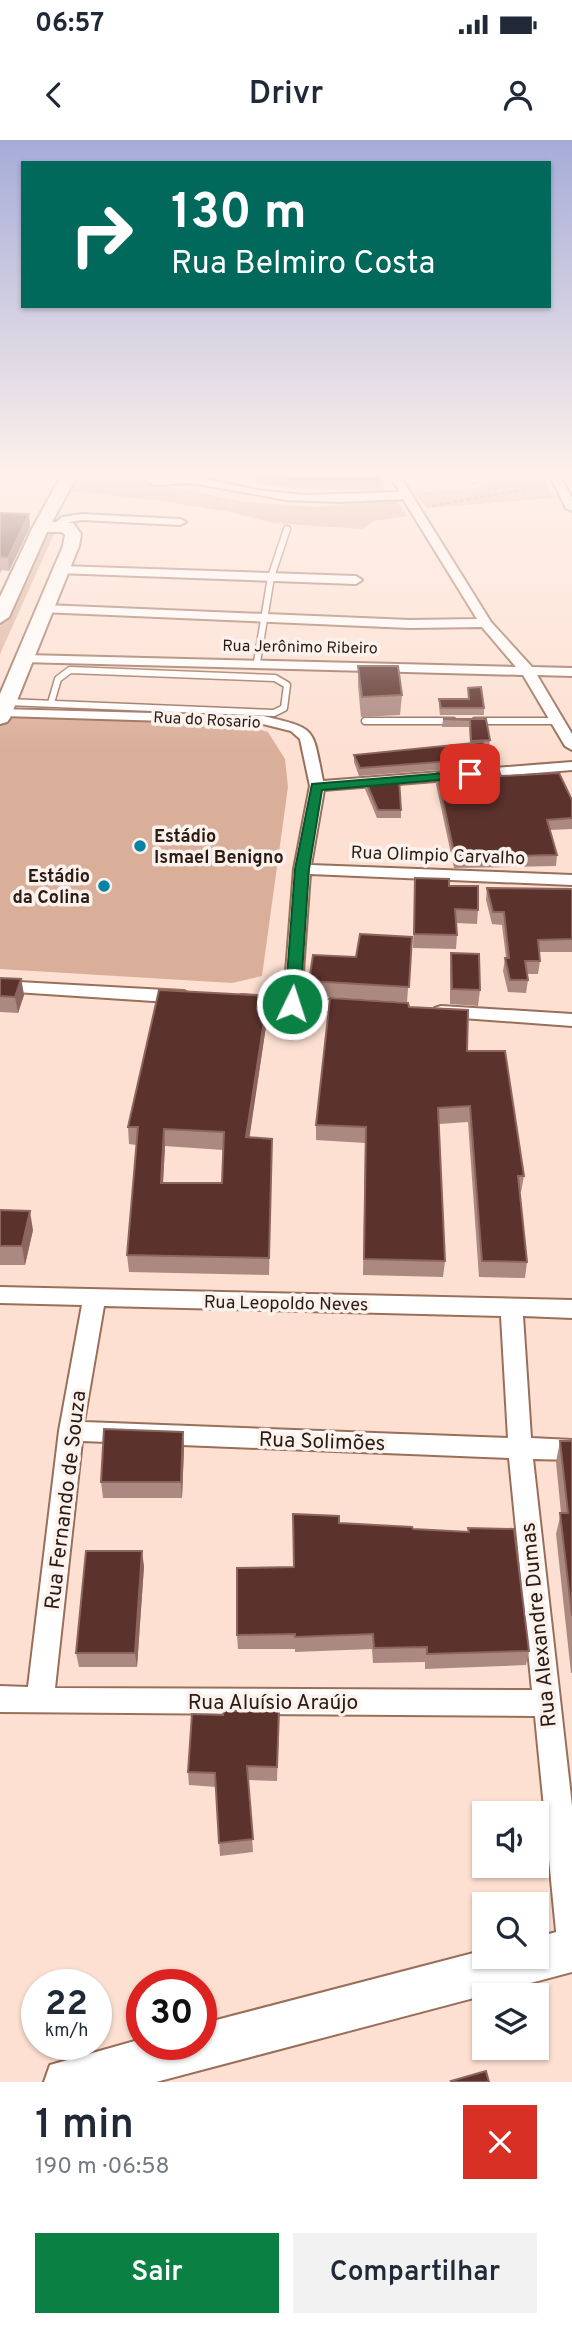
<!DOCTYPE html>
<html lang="pt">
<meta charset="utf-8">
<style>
body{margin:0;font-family:Overpass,sans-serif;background:#f2f2f3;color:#1f2937;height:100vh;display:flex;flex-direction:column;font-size:26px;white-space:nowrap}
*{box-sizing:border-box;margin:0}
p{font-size:23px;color:#747a83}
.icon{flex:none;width:38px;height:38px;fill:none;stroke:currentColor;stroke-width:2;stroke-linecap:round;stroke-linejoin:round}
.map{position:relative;height:1942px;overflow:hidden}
.drawer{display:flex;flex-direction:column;background:#fff;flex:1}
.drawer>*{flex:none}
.hud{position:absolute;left:21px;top:21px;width:530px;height:147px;border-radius:0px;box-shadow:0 2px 5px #0004;background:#00695c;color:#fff;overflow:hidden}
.buttons{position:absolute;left:472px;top:1661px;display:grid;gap:14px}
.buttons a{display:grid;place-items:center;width:77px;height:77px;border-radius:0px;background:#fff;box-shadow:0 2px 5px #0004;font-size:35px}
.speed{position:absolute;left:21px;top:1829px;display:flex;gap:14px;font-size:35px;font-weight:700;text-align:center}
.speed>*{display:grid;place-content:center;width:91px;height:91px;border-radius:50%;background:#fff;box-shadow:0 2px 5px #0004;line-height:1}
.speed small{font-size:18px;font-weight:400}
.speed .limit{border:10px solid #d22;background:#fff;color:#111}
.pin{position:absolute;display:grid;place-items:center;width:60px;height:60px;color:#fff;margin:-30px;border-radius:14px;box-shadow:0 4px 10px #0006}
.me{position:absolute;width:77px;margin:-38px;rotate:4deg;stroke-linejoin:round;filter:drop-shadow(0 0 5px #0008)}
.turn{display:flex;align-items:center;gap:24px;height:147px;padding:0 35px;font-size:32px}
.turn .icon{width:91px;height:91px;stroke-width:2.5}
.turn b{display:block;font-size:49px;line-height:60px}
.round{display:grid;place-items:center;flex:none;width:74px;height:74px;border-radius:0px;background:#f2f2f3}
.overview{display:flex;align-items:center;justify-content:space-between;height:119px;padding:0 35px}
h1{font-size:42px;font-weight:600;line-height:52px}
.button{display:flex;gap:14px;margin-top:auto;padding:14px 35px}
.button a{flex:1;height:80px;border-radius:0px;background:#0b8043;color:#fff;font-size:28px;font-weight:600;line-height:80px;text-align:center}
.button a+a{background:#f2f2f3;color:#1f2937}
.status{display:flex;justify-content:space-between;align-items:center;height:49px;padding:0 35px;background:#fff;direction:ltr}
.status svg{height:19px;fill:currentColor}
header{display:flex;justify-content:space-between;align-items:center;height:91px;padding:0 35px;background:#fff;font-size:32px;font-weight:600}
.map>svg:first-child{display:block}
.green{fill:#daaf9a}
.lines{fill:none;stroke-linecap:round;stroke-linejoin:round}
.lane-casing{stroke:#996f5a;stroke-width:9}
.street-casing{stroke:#996f5a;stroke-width:4}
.secondary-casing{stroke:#996f5a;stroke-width:4}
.path{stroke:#9a8277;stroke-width:2.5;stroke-dasharray:4.5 2.5;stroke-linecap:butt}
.lane{stroke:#fff;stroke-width:6}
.street{fill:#fff;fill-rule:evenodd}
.secondary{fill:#fff;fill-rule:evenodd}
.wall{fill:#ac8980;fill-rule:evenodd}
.shaded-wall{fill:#8c665e}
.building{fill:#5c322d;stroke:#8c665e;stroke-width:2;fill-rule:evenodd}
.route{fill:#0b8043;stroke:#07532c;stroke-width:2}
.poi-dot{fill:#0882a7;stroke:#fbf1ed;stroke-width:2.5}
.labels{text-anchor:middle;stroke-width:7;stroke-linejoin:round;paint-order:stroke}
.far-street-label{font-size:16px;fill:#2c1b13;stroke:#fbf1ed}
.poi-label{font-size:18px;font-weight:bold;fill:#2c1b13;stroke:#fbf1ed;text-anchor:start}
.street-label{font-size:18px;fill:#2c1b13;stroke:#fbf1ed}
.near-street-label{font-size:21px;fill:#2c1b13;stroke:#fbf1ed}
</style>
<div class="status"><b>06:57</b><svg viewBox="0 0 49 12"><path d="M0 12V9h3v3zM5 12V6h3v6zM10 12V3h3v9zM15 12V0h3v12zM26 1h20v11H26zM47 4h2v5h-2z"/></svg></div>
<header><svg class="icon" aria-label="back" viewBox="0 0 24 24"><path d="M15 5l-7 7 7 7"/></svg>Drivr<svg class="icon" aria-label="person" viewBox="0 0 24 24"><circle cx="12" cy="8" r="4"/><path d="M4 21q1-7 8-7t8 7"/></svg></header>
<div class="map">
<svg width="572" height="1942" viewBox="0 0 572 1942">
<rect width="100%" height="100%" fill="#fde0d2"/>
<path class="green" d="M 81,336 L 140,336 L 144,342 L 245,362 L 318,367 L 395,358 L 407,376 L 374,381 L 362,389 L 273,383 L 230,372 L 154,360 L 70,351 Z
M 482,336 L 543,336 L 554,358 L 427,368 L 415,353 L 480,348 Z
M 49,389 L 54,394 L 0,514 L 0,487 L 40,395 Z
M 4,575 L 247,586 L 268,592 L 285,619 L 288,647 L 262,836 L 232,843 L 0,829 L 0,584 Z"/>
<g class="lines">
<g class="lane-casing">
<path id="lane" d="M 473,336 L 475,340
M 257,522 L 271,437 L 287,389
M 7,562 L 274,573 L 284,568 L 287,545 L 275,538 L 70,530 L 58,539 L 51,563
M 365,581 L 453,581
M 475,581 L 555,581"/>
</g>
<g class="street-casing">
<path id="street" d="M 147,336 L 157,336 L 156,339 L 191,336 L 257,350 L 304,355 L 400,352 L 390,336 L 400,336 L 491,482 L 532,527 L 572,528 L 572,536 L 537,535 L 572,594 L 572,610 L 565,606 L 523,535 L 21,522 L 21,516 L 26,515 L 516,527 L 482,487 L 410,488 L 41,472 L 41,466 L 45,465 L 410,480 L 477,479 L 403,359 L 339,362 L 286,360 L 192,343 L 154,345 L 146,341 Z
M 550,336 L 560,336 L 572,358 L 572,371 L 566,368 Z
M 82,374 L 180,379 L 186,382 L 180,385 L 82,380 L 69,382 L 59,388 L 53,385 L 62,377 Z
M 61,426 L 356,436 L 362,440 L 356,444 L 57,433 L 55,430 Z
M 0,569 L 263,576 C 318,589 312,587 323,641 L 572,622 L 572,630 L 324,650 L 311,725 L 572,735 L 572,745 L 310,734 L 301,859 L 355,861 L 364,867 L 355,873 L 236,865 L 233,861 L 236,857 L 242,855 L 284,858 L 294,729 L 310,646 L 300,599 L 291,591 L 263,584 L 3,576 L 0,575 Z
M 0,841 L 184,851 L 193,857 L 184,863 L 0,851 Z
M 441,866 L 572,874 L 572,886 L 435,876 L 432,872 L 435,868 Z
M 0,1147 L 572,1160 L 572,1178 L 523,1176 L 531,1298 L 572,1300 L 572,1320 L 533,1319 L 572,1666 L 572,1816 L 561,1812 L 557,1801 L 535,1576 L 0,1572 L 0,1546 L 28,1547 L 59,1291 L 82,1165 L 0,1163 ZM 104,1166 L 501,1176 L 508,1298 L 84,1282 ZM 82,1301 L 509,1318 L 532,1550 L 55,1548 Z"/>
</g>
<g class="secondary-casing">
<path id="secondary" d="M 61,336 L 77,336 L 52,382 L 73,383 L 81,394 L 79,406 L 10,578 L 7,582 L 0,584 L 0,554 L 63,406 L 65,395 L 62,392 L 47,392 L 9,477 L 0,483 L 0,457 L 33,387 Z
M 572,1788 L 572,1832 L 156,1942 L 44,1942 L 50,1925 L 142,1899 L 142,1904 L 201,1904 L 201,1884 L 485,1810 L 485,1816 L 537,1816 L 537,1797 Z"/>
</g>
<path class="path" d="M 432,366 L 544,346"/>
<use href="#lane" class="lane"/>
<use href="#street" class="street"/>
<use href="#secondary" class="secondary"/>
</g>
<path class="wall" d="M 257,336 L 383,343 L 383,350 L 296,349 L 257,343 Z
M 0,373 L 29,374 L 30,387 L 9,431 L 2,430 L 0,433 Z
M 358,526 L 402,555 L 400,575 L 361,577 L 358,546 Z
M 468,548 L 484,568 L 484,575 L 440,575 L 439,567 L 439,559 L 468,559 Z
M 443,579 L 486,579 L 490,600 L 489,607 L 486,607 L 491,618 L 490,626 L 359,636 L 354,622 L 354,615 L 470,603 L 469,587 L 442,587 Z
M 437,633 L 501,636 L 572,660 L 572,689 L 550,690 L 557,715 L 556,726 L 454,728 L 436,644 Z
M 366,642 L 401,670 L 401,678 L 377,678 L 365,649 Z
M 415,738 L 449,746 L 478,770 L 477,784 L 456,783 L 457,795 L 456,809 L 413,808 Z
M 487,748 L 572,749 L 572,812 L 539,812 L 540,821 L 538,834 L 527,834 L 528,840 L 526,853 L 508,852 L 503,831 L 505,818 L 506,818 L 502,785 L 492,784 L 486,760 Z
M 412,797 L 407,862 L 309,856 L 309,841 L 356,817 Z
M 451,813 L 480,850 L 478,866 L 450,864 L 450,828 Z
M 0,838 L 21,839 L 24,855 L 18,873 L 0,872 Z
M 268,856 L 268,873 L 249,997 L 272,999 L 269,1135 L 129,1132 L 127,1115 L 136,1005 L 129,1004 L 128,987 ZM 165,1006 L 223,1010 L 222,1043 L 163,1043 Z
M 409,867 L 467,911 L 524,1036 L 521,1052 L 520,1052 L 527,1122 L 525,1138 L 479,1137 L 468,982 L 439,984 L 445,1121 L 443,1137 L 363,1135 L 365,1003 L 316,1000 L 316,985 Z
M 0,1070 L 33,1090 L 25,1125 L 0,1125 Z
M 560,1301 L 572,1301 L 572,1533 L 571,1533 L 556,1394 L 561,1373 L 556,1322 Z
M 184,1308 L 182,1358 L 103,1358 L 101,1342 Z
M 339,1383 L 413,1389 L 468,1392 L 468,1388 L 529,1511 L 526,1525 L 425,1529 L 425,1522 L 373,1523 L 372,1509 L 295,1512 L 295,1509 L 238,1509 L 237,1495 Z
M 144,1426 L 137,1527 L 79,1527 L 76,1513 Z
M 223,1575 L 279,1584 L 277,1641 L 248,1640 L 253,1712 L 220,1716 L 216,1647 L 189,1645 L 188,1632 Z"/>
<path class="shaded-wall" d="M 29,374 L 30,387 L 9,431 L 8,418 Z
M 21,839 L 24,855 L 18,873 L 15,857 Z
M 268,856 L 268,873 L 247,1014 L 246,997 Z
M 164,989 L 165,1006 L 162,1060 L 161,1043 Z
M 30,1071 L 33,1090 L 25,1125 L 22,1106 Z
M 183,1292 L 184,1308 L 182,1358 L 181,1342 Z
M 142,1411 L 144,1426 L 137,1527 L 135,1513 Z"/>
<path class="building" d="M 257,336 L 380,336 L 383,343 L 296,342 Z
M 0,373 L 29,374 L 8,418 L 0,417 Z
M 358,526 L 398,526 L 402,555 L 362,557 Z
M 481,547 L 484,568 L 441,568 L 439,559 L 469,559 L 468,548 Z
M 443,579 L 486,579 L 490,600 L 471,601 L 470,580 Z
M 483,602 L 491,618 L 360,628 L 354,615 Z
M 498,628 L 501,636 L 559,633 L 572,660 L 572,678 L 547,680 L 557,715 L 455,717 L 437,633 Z
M 399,639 L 401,670 L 378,670 L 366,642 Z
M 415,738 L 449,739 L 449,746 L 478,746 L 478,770 L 455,769 L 457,795 L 414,794 Z
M 487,748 L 572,749 L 572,799 L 538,800 L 540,821 L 525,821 L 528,840 L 510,840 L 505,818 L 509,818 L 504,772 L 493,772 Z
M 360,794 L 412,797 L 409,847 L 309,841 L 313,815 L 356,817 Z
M 451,813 L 479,814 L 480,850 L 452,849 Z
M 0,838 L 21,839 L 15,857 L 0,856 Z
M 159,850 L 268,856 L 246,997 L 272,999 L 269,1118 L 127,1115 L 138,987 L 128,987 ZM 164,989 L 224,992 L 222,1043 L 161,1043 Z
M 330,858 L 408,863 L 409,867 L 468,870 L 467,911 L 505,911 L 524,1036 L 518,1036 L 527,1122 L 482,1121 L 470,966 L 438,968 L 445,1121 L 364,1119 L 366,987 L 316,985 Z
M 0,1070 L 30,1071 L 22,1106 L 0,1106 Z
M 104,1289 L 183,1292 L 181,1342 L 101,1342 Z
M 560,1301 L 572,1301 L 572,1476 L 560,1373 L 568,1373 Z
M 293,1374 L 339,1376 L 339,1383 L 412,1387 L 413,1389 L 469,1392 L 468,1388 L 514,1389 L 529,1511 L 427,1514 L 427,1507 L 374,1508 L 373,1494 L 295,1497 L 295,1494 L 237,1495 L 237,1428 L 294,1427 Z
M 86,1411 L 142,1411 L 135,1513 L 76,1513 Z
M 279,1570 L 277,1627 L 247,1626 L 253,1699 L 219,1703 L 215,1633 L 188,1632 L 192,1574 L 223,1575 L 224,1571 Z
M 486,1931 L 489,1942 L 452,1942 L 451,1941 Z"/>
<linearGradient id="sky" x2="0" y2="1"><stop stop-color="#a5acd8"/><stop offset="0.55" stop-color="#fef1eb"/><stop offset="1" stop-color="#fef1eb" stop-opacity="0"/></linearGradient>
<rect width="572" height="608" fill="url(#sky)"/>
<path class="route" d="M 470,631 L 474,632 L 474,637 L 322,650 L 309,729 L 300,864 L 292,868 L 287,867 L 285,864 L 295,729 L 312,644 Z"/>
<g class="poi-dot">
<circle cx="140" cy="706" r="7"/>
<circle cx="104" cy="746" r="7"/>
</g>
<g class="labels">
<g class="far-street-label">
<text transform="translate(300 506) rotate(1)" y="6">Rua Jerônimo Ribeiro</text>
<text transform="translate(207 579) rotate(3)" y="6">Rua do Rosario</text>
</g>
<g class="poi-label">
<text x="154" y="702">Estádio<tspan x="154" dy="21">Ismael Benigno</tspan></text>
<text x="90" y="742" text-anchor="end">Estádio<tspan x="90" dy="21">da Colina</tspan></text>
</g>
<g class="street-label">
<text transform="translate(438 715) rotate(2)" y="6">Rua Olimpio Carvalho</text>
<text transform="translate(286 1163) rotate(1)" y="6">Rua Leopoldo Neves</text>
</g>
<g class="near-street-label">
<text transform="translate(322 1301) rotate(2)" y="7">Rua Solimões</text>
<text transform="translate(65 1360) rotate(-83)" y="7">Rua Fernando de Souza</text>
<text transform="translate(538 1485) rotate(-96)" y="7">Rua Alexandre Dumas</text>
<text x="273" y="1569">Rua Aluísio Araújo</text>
</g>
</g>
</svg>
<div class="buttons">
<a><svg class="icon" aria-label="sound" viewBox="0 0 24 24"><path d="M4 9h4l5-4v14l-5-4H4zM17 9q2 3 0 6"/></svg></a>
<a><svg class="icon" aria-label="search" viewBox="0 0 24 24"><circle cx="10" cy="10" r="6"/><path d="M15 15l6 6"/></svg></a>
<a><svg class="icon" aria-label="layers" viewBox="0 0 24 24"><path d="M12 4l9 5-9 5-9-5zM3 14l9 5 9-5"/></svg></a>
</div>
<div class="speed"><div>22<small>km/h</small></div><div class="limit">30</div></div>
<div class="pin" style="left:470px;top:634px;background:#d93025"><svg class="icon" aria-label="arrive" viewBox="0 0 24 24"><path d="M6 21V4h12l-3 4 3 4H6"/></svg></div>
<svg class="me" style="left:292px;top:864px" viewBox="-20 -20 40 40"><circle r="17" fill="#0b8043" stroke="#fff" stroke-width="3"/><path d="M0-11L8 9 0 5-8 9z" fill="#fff"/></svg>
<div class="hud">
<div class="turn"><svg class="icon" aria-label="right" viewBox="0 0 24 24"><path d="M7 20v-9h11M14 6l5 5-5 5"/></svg><div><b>130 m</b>Rua Belmiro Costa</div></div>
</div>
</div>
<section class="drawer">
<div class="overview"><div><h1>1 min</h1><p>190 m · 06:58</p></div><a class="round" style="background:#d93025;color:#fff"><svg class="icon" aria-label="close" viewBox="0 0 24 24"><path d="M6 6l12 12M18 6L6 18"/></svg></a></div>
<div class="button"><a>Sair</a><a>Compartilhar</a></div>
</section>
